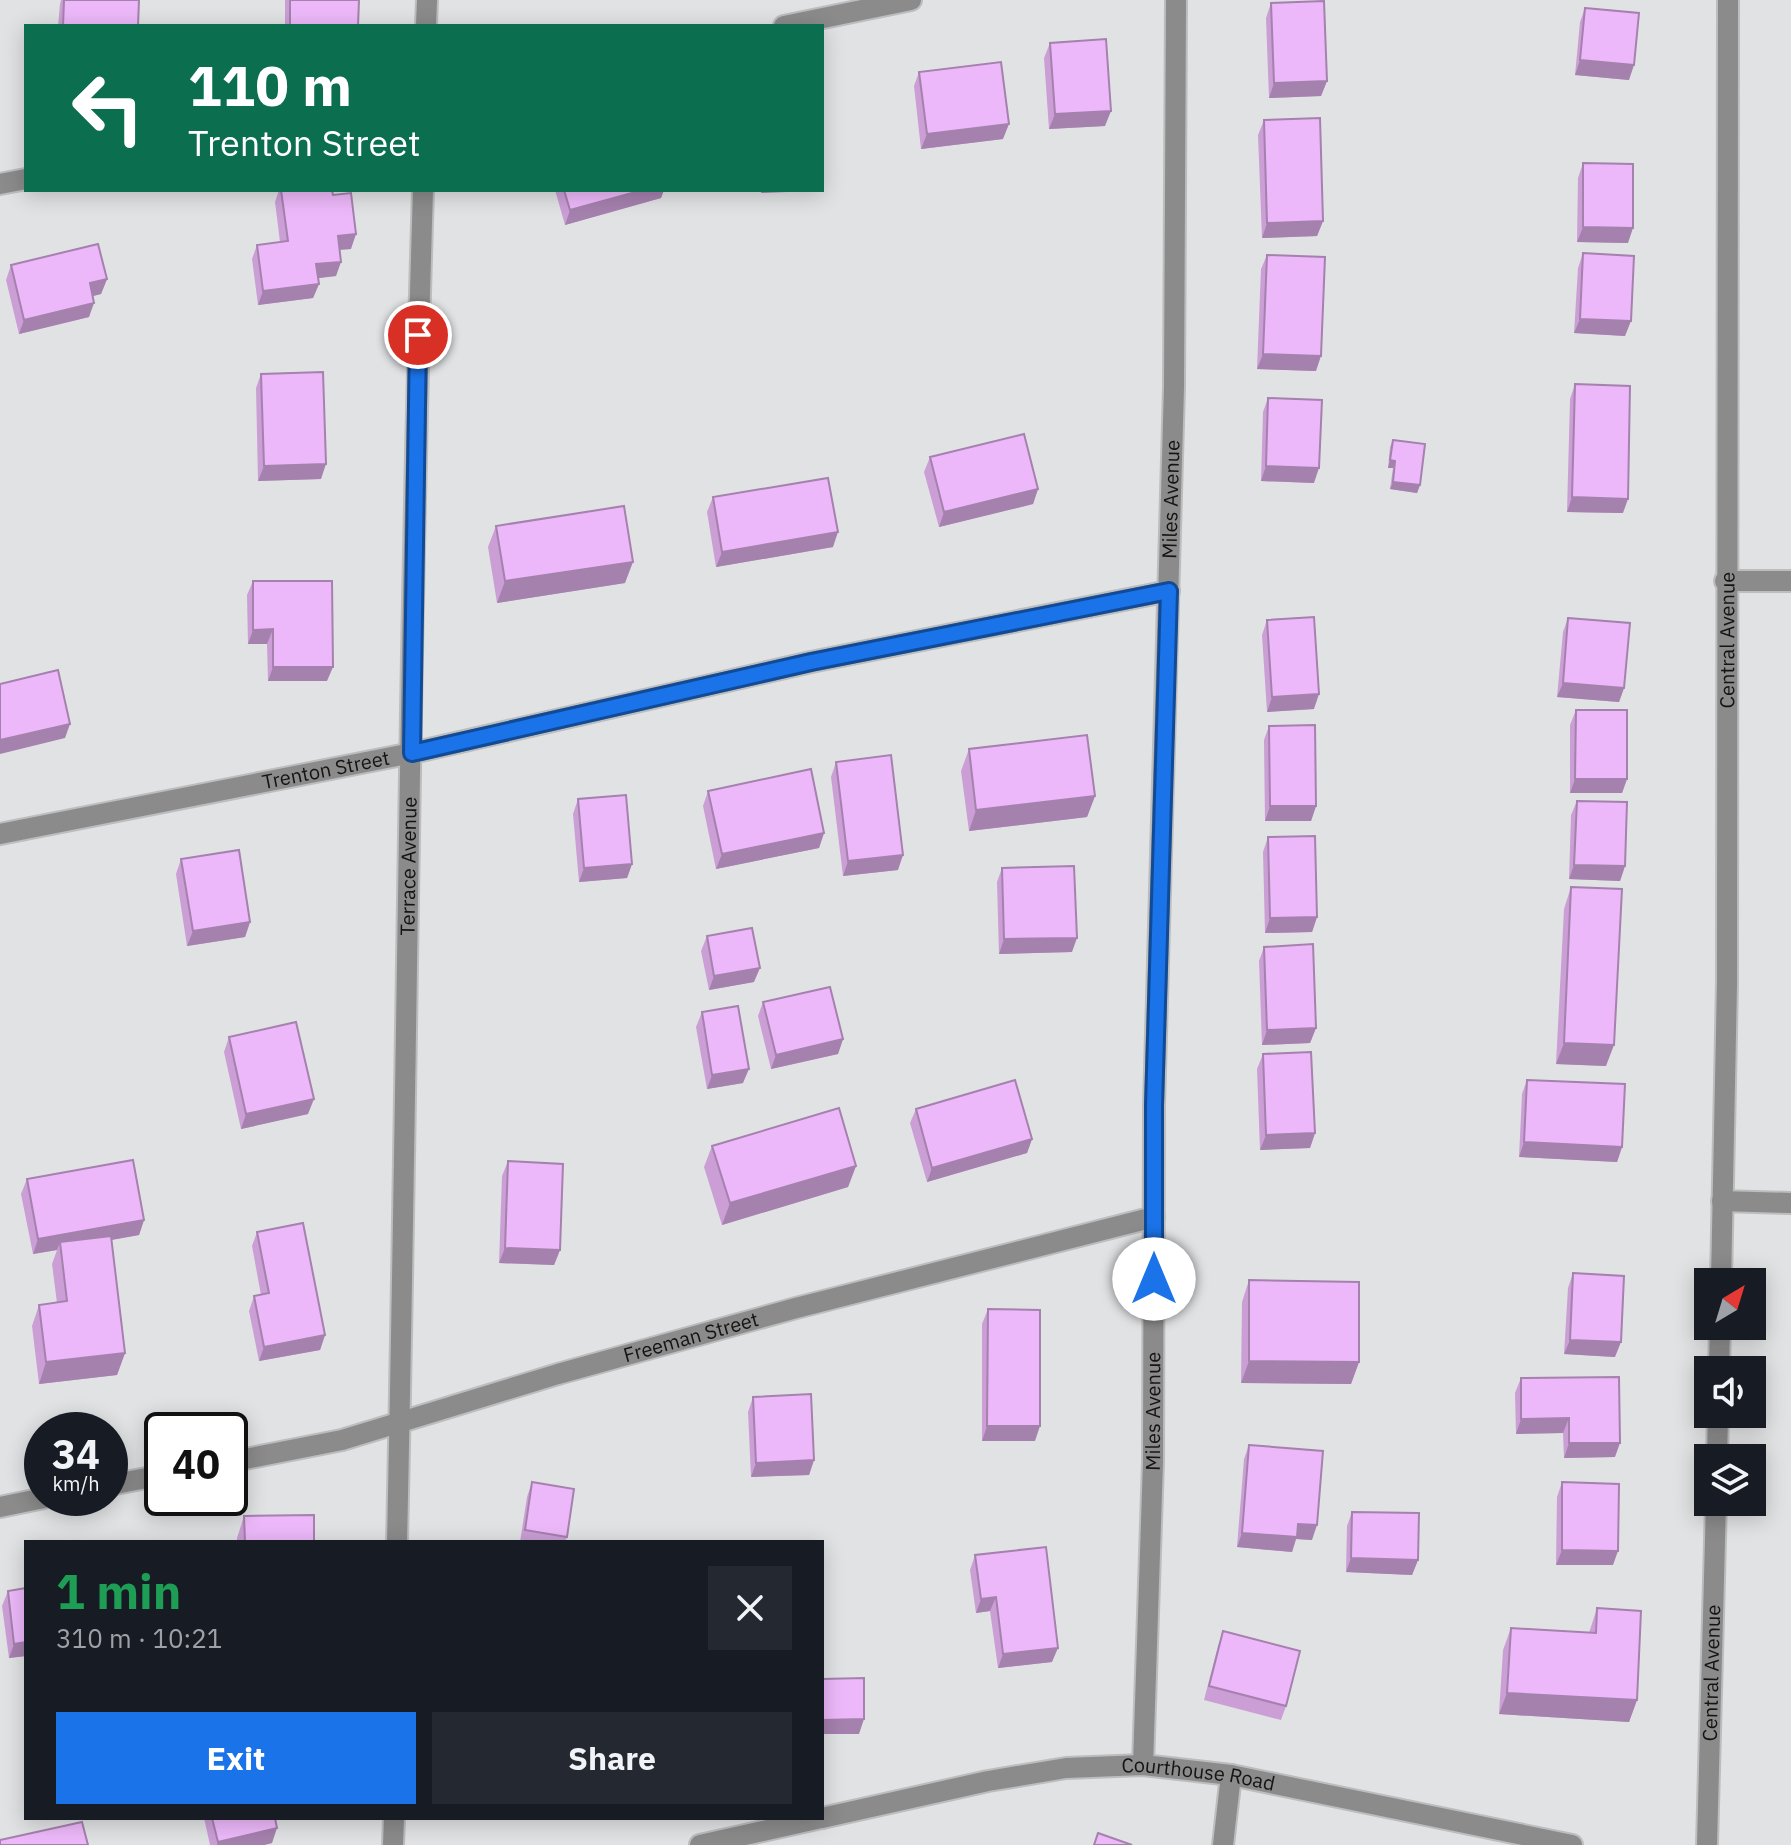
<!DOCTYPE html>
<meta charset="utf-8">
<style>
body{margin:0;font-family:"IBM Plex Sans",sans-serif;background:#242831;color:#f1f3f6;height:100vh;display:flex;flex-direction:column;font-size:30px;white-space:nowrap}
*{box-sizing:border-box;margin:0}
p{font-size:26px;color:#9ea1a6}
.icon{flex:none;width:44px;height:44px;fill:none;stroke:currentColor;stroke-width:2;stroke-linecap:round;stroke-linejoin:round}
.map{position:relative;flex:1;overflow:hidden}
.sheet{position:absolute;left:24px;top:1540px;width:800px;height:280px;display:flex;flex-direction:column;background:#171b24;border-radius:0px;box-shadow:0 4px 20px #0003}
.sheet>*{flex:none}
.hud{position:absolute;left:24px;top:24px;width:800px;height:168px;border-radius:0px;box-shadow:0 4px 20px #0003;background:#0b6e4f;color:#fff;overflow:hidden}
.needle{width:52px;rotate:38deg}
.controls{position:absolute;left:1694px;top:1268px;display:grid;gap:16px}
.controls a{display:grid;place-items:center;width:72px;height:72px;border-radius:0px;background:#171b24;box-shadow:0 4px 20px #0003;font-size:40px}
.speed{position:absolute;left:24px;top:1412px;display:flex;gap:16px;font-size:40px;font-weight:700;text-align:center}
.speed>*{display:grid;place-content:center;width:104px;height:104px;border-radius:50%;background:#171b24;box-shadow:0 4px 20px #0003;line-height:1}
.speed small{font-size:20px;font-weight:400}
.speed .limit{border:4px solid #111;border-radius:12px;background:#fff;color:#111}
.pin{position:absolute;display:grid;place-items:center;width:68px;height:68px;color:#fff;margin:-34px;border:4px solid #fff;border-radius:50%;box-shadow:0 2px 8px #0007}
.me{position:absolute;width:88px;margin:-44px;rotate:0deg;stroke-linejoin:round;filter:drop-shadow(0 0 6px #0008)}
.turn{display:flex;align-items:center;gap:28px;height:168px;padding:0 32px;font-size:36px}
.turn .icon{width:104px;height:104px;stroke-width:2.5}
.turn b{display:block;font-size:56px;line-height:68px}
.round{display:grid;place-items:center;flex:none;width:84px;height:84px;border-radius:0px;background:#242831}
.summary{display:flex;align-items:center;justify-content:space-between;height:136px;padding:0 32px}
h1{font-size:48px;font-weight:700;line-height:60px;color:#1e9e55}
.button{display:flex;gap:16px;margin-top:auto;padding:16px 32px}
.button a{flex:1;height:92px;border-radius:0px;background:#1a73e8;color:#fff;font-size:32px;font-weight:700;line-height:92px;text-align:center}
.button a+a{background:#242831;color:#f1f3f6}
.map>svg:first-child{display:block}
.lines{fill:none;stroke-linecap:round;stroke-linejoin:round}
.minor-casing{stroke:#bcbdbf;stroke-width:24}
.minor{stroke:#8c8b8b;stroke-width:20}
.wall{fill:#cb9ed6}
.shaded-wall{fill:#a581ae}
.building{fill:#ecb8f9;stroke:#a581ae;stroke-width:2}
.route-casing{stroke:#114b97;stroke-width:20}
.route{stroke:#1a73e8;stroke-width:14}
.labels{text-anchor:middle;stroke-width:6;stroke-linejoin:round;paint-order:stroke}
.street-label{font-size:20px;fill:#141414;stroke:#e1e2e4}
</style>
<div class="map">
<svg width="1791" height="1845" viewBox="0 0 1791 1845">
<rect width="100%" height="100%" fill="#e1e2e4"/>
<g class="lines">
<g class="minor-casing">
<g id="minor">
<path d="M 426,26 L 427,0"/>
<path d="M 784,26 L 911,0"/>
<path d="M 0,184 L 26,179"/>
<path d="M 1725,581 L 1791,581"/>
<path id="s1" d="M 0,834 L 412,753 L 811,662 L 1169,591"/>
<path d="M 1722,1201 L 1791,1203"/>
<path id="s2" d="M 1721,1282 L 1727,983 L 1728,0"/>
<path d="M 1719,1370 L 1720,1326"/>
<path d="M 1717,1458 L 1718,1414"/>
<path id="s3" d="M 230,1462 L 342,1440 L 558,1374 L 796,1308 L 1154,1217"/>
<path d="M 110,1485 L 162,1475"/>
<path d="M 0,1507 L 44,1498"/>
<path id="s4" d="M 397,1542 C 407,1091 409,641 423,190"/>
<path id="s5" d="M 1143,1765 L 1153,1462 L 1154,1106 L 1174,387 L 1176,0"/>
<path id="s6" d="M 822,1818 L 988,1781 L 1066,1768 L 1143,1765 L 1231,1775 L 1572,1845"/>
<path d="M 393,1845 L 394,1818"/>
<path d="M 700,1845 L 821,1818"/>
<path d="M 1223,1845 L 1231,1775"/>
<path id="s7" d="M 1707,1845 L 1716,1502"/>
</g>
</g>
<use href="#minor" class="minor"/>
</g>
<path class="wall" d="M 61,0 L 139,0 L 138,26 L 58,26 L 60,4 Z
M 285,0 L 359,0 L 358,26 L 285,26 Z
M 1271,3 L 1327,81 L 1321,96 L 1269,98 L 1266,18 Z
M 1585,8 L 1629,80 L 1575,75 L 1580,22 Z
M 1050,43 L 1105,126 L 1049,129 L 1044,58 Z
M 919,72 L 1003,139 L 921,149 L 914,86 Z
M 1264,120 L 1323,221 L 1317,236 L 1262,238 L 1258,135 Z
M 1583,163 L 1628,243 L 1577,242 L 1578,178 Z
M 279,190 L 332,190 L 351,249 L 340,250 L 336,276 L 318,278 L 319,284 L 313,298 L 258,305 L 252,259 L 257,245 L 280,242 L 275,202 Z
M 555,190 L 664,190 L 661,198 L 565,225 Z
M 1583,253 L 1625,336 L 1574,333 L 1578,268 Z
M 1267,255 L 1316,371 L 1257,369 L 1261,269 Z
M 11,265 L 107,279 L 101,294 L 93,296 L 89,317 L 19,334 L 6,280 Z
M 261,374 L 321,479 L 258,481 L 256,388 Z
M 1575,384 L 1623,513 L 1567,512 L 1570,399 Z
M 1268,398 L 1314,483 L 1261,481 L 1263,412 Z
M 1393,440 L 1420,485 L 1417,493 L 1390,489 L 1393,468 L 1388,468 L 1390,447 Z
M 930,457 L 1038,489 L 1033,504 L 939,527 L 924,472 Z
M 713,497 L 833,547 L 716,567 L 707,512 Z
M 496,526 L 625,583 L 497,603 L 488,547 Z
M 253,581 L 327,681 L 268,681 L 267,644 L 248,644 L 247,595 Z
M 1568,618 L 1624,688 L 1619,702 L 1557,697 L 1563,632 Z
M 1267,620 L 1314,709 L 1267,712 L 1262,635 Z
M 1576,710 L 1627,779 L 1622,793 L 1570,793 L 1570,725 Z
M 1269,726 L 1316,806 L 1311,821 L 1265,821 L 1264,740 Z
M 969,749 L 1095,796 L 1087,817 L 969,831 L 961,771 Z
M 836,762 L 898,870 L 843,876 L 831,777 Z
M 708,791 L 824,833 L 819,848 L 716,869 L 703,806 Z
M 578,799 L 632,864 L 627,878 L 579,882 L 573,814 Z
M 1577,801 L 1625,866 L 1620,881 L 1569,879 L 1571,815 Z
M 1268,837 L 1317,917 L 1312,932 L 1265,933 L 1263,852 Z
M 181,859 L 250,922 L 245,937 L 187,946 L 176,874 Z
M 1002,868 L 1072,952 L 999,954 L 997,882 Z
M 1571,887 L 1606,1066 L 1556,1064 L 1564,909 Z
M 707,936 L 754,982 L 709,990 L 701,951 Z
M 1264,947 L 1316,1028 L 1310,1043 L 1262,1045 L 1259,961 Z
M 763,1002 L 843,1039 L 838,1054 L 771,1069 L 758,1016 Z
M 702,1012 L 743,1083 L 707,1089 L 696,1027 Z
M 229,1037 L 308,1114 L 241,1129 L 224,1052 Z
M 1263,1054 L 1315,1133 L 1310,1148 L 1260,1150 L 1257,1069 Z
M 1527,1080 L 1622,1147 L 1617,1162 L 1519,1157 L 1522,1094 Z
M 916,1109 L 1032,1139 L 1027,1153 L 927,1182 L 910,1123 Z
M 712,1146 L 856,1166 L 848,1187 L 722,1225 L 704,1167 Z
M 508,1161 L 560,1250 L 554,1265 L 499,1263 L 502,1176 Z
M 27,1179 L 144,1220 L 139,1235 L 111,1240 L 125,1353 L 117,1375 L 39,1384 L 32,1326 L 39,1305 L 57,1303 L 52,1264 L 57,1250 L 33,1254 L 21,1194 Z
M 257,1232 L 325,1335 L 320,1350 L 259,1361 L 249,1311 L 254,1296 L 261,1295 L 252,1246 Z
M 1573,1273 L 1615,1357 L 1564,1354 L 1568,1288 Z
M 1249,1280 L 1359,1362 L 1351,1384 L 1241,1383 L 1242,1302 Z
M 988,1309 L 1035,1441 L 982,1441 L 982,1324 Z
M 1521,1378 L 1615,1457 L 1564,1458 L 1563,1433 L 1516,1434 L 1515,1393 Z
M 753,1397 L 814,1460 L 809,1475 L 751,1477 L 748,1412 Z
M 1249,1445 L 1312,1540 L 1296,1539 L 1292,1552 L 1237,1547 L 1244,1459 Z
M 532,1482 L 567,1537 L 565,1542 L 520,1542 L 527,1497 Z
M 1562,1482 L 1613,1565 L 1556,1565 L 1557,1497 Z
M 1352,1512 L 1418,1560 L 1412,1575 L 1346,1572 L 1347,1526 Z
M 244,1516 L 314,1542 L 237,1542 L 237,1538 Z
M 975,1555 L 1052,1662 L 998,1668 L 990,1611 L 976,1613 L 970,1570 Z
M 8,1591 L 26,1656 L 9,1658 L 2,1606 Z
M 1597,1608 L 1637,1700 L 1629,1722 L 1499,1714 L 1503,1650 L 1511,1628 L 1589,1633 Z
M 1223,1631 L 1286,1706 L 1281,1720 L 1204,1700 L 1218,1646 Z
M 204,1818 L 275,1818 L 272,1843 L 264,1845 L 210,1845 Z"/>
<path class="shaded-wall" d="M 1580,60 L 1634,65 L 1629,80 L 1575,75 Z
M 1327,81 L 1321,96 L 1269,98 L 1274,83 Z
M 1111,111 L 1105,126 L 1049,129 L 1055,114 Z
M 1009,124 L 1003,139 L 921,149 L 927,134 Z
M 643,190 L 664,190 L 661,198 L 565,225 L 570,210 Z
M 762,190 L 787,190 L 787,192 L 761,193 Z
M 1323,221 L 1317,236 L 1262,238 L 1267,223 Z
M 1583,227 L 1633,228 L 1628,243 L 1577,242 Z
M 356,234 L 351,249 L 333,250 L 338,236 Z
M 341,262 L 336,276 L 311,279 L 316,264 Z
M 107,279 L 101,294 L 85,298 L 90,283 Z
M 319,284 L 313,298 L 258,305 L 263,291 Z
M 94,303 L 89,317 L 19,334 L 24,320 Z
M 1580,319 L 1631,321 L 1625,336 L 1574,333 Z
M 1263,354 L 1321,356 L 1316,371 L 1257,369 Z
M 1390,460 L 1395,461 L 1393,468 L 1388,468 Z
M 326,464 L 321,479 L 258,481 L 264,466 Z
M 1266,466 L 1319,468 L 1314,483 L 1261,481 Z
M 1393,482 L 1420,485 L 1417,493 L 1390,489 Z
M 1038,489 L 1033,504 L 939,527 L 944,512 Z
M 1572,497 L 1628,499 L 1623,513 L 1567,512 Z
M 838,532 L 833,547 L 716,567 L 722,552 Z
M 633,562 L 625,583 L 497,603 L 505,581 Z
M 273,629 L 267,644 L 248,644 L 253,630 Z
M 273,667 L 333,667 L 327,681 L 268,681 Z
M 1563,683 L 1624,688 L 1619,702 L 1557,697 Z
M 1319,694 L 1314,709 L 1267,712 L 1272,697 Z
M 70,724 L 65,738 L 0,754 L 0,740 Z
M 1575,779 L 1627,779 L 1622,793 L 1570,793 Z
M 1095,796 L 1087,817 L 969,831 L 976,810 Z
M 1270,806 L 1316,806 L 1311,821 L 1265,821 Z
M 824,833 L 819,848 L 716,869 L 722,854 Z
M 903,855 L 898,870 L 843,876 L 848,861 Z
M 632,864 L 627,878 L 579,882 L 584,868 Z
M 1574,865 L 1625,866 L 1620,881 L 1569,879 Z
M 1317,917 L 1312,932 L 1265,933 L 1270,918 Z
M 250,922 L 245,937 L 187,946 L 193,931 Z
M 1077,938 L 1072,952 L 999,954 L 1004,939 Z
M 760,968 L 754,982 L 709,990 L 714,976 Z
M 1316,1028 L 1310,1043 L 1262,1045 L 1267,1030 Z
M 843,1039 L 838,1054 L 771,1069 L 776,1055 Z
M 1564,1043 L 1614,1045 L 1606,1066 L 1556,1064 Z
M 749,1069 L 743,1083 L 707,1089 L 712,1075 Z
M 314,1099 L 308,1114 L 241,1129 L 246,1114 Z
M 1315,1133 L 1310,1148 L 1260,1150 L 1266,1135 Z
M 1032,1139 L 1027,1153 L 927,1182 L 932,1168 Z
M 1524,1142 L 1622,1147 L 1617,1162 L 1519,1157 Z
M 856,1166 L 848,1187 L 722,1225 L 730,1203 Z
M 144,1220 L 139,1235 L 61,1249 L 60,1242 L 57,1250 L 33,1254 L 38,1239 Z
M 505,1248 L 560,1250 L 554,1265 L 499,1263 Z
M 325,1335 L 320,1350 L 259,1361 L 264,1347 Z
M 1570,1340 L 1621,1342 L 1615,1357 L 1564,1354 Z
M 125,1353 L 117,1375 L 39,1384 L 46,1362 Z
M 1249,1361 L 1359,1362 L 1351,1384 L 1241,1383 Z
M 1569,1418 L 1563,1433 L 1516,1434 L 1521,1419 Z
M 987,1426 L 1040,1426 L 1035,1441 L 982,1441 Z
M 1569,1443 L 1620,1443 L 1615,1457 L 1564,1458 Z
M 814,1460 L 809,1475 L 751,1477 L 756,1463 Z
M 1298,1524 L 1317,1525 L 1312,1540 L 1296,1539 L 1292,1552 L 1237,1547 L 1242,1533 Z
M 1562,1550 L 1618,1551 L 1613,1565 L 1556,1565 Z
M 1351,1558 L 1418,1560 L 1412,1575 L 1346,1572 Z
M 996,1597 L 990,1611 L 976,1613 L 981,1599 Z
M 26,1642 L 26,1656 L 9,1658 L 14,1644 Z
M 1058,1648 L 1052,1662 L 998,1668 L 1003,1654 Z
M 1507,1693 L 1637,1700 L 1629,1722 L 1499,1714 Z
M 864,1719 L 859,1734 L 822,1734 L 822,1720 Z
M 277,1828 L 272,1843 L 264,1845 L 217,1845 L 218,1842 Z"/>
<path class="building" d="M 64,0 L 139,0 L 138,26 L 63,26 Z
M 290,0 L 359,0 L 358,26 L 290,26 Z
M 1324,1 L 1327,81 L 1274,83 L 1271,3 Z
M 1585,8 L 1639,13 L 1634,65 L 1580,60 Z
M 1106,39 L 1111,111 L 1055,114 L 1050,43 Z
M 1001,62 L 1009,124 L 927,134 L 919,72 Z
M 1320,118 L 1323,221 L 1267,223 L 1264,120 Z
M 1583,163 L 1633,164 L 1633,228 L 1583,227 Z
M 281,190 L 332,190 L 333,195 L 351,193 L 356,234 L 338,236 L 341,262 L 316,264 L 319,284 L 263,291 L 257,245 L 288,241 Z
M 564,190 L 643,190 L 570,210 Z
M 98,244 L 107,279 L 90,283 L 94,303 L 24,320 L 11,265 Z
M 1583,253 L 1634,256 L 1631,321 L 1580,319 Z
M 1267,255 L 1325,257 L 1321,356 L 1263,354 Z
M 323,372 L 326,464 L 264,466 L 261,374 Z
M 1575,384 L 1630,386 L 1628,499 L 1572,497 Z
M 1268,398 L 1322,400 L 1319,468 L 1266,466 Z
M 1024,434 L 1038,489 L 944,512 L 930,457 Z
M 1393,440 L 1425,444 L 1420,485 L 1393,482 L 1395,461 L 1390,460 Z
M 828,478 L 838,532 L 722,552 L 713,497 Z
M 624,506 L 633,562 L 505,581 L 496,526 Z
M 253,581 L 332,581 L 333,667 L 273,667 L 273,629 L 253,630 Z
M 1314,617 L 1319,694 L 1272,697 L 1267,620 Z
M 1568,618 L 1630,623 L 1624,688 L 1563,683 Z
M 58,670 L 70,724 L 0,740 L 0,684 Z
M 1576,710 L 1627,710 L 1627,779 L 1575,779 Z
M 1315,725 L 1316,806 L 1270,806 L 1269,726 Z
M 1087,735 L 1095,796 L 976,810 L 969,749 Z
M 891,755 L 903,855 L 848,861 L 836,762 Z
M 811,769 L 824,833 L 722,854 L 708,791 Z
M 626,795 L 632,864 L 584,868 L 578,799 Z
M 1577,801 L 1627,802 L 1625,866 L 1574,865 Z
M 1315,836 L 1317,917 L 1270,918 L 1268,837 Z
M 239,850 L 250,922 L 193,931 L 181,859 Z
M 1074,866 L 1077,938 L 1004,939 L 1002,868 Z
M 1571,887 L 1622,889 L 1614,1045 L 1564,1043 Z
M 752,928 L 760,968 L 714,976 L 707,936 Z
M 1313,944 L 1316,1028 L 1267,1030 L 1264,947 Z
M 830,987 L 843,1039 L 776,1055 L 763,1002 Z
M 738,1006 L 749,1069 L 712,1075 L 702,1012 Z
M 296,1022 L 314,1099 L 246,1114 L 229,1037 Z
M 1311,1052 L 1315,1133 L 1266,1135 L 1263,1054 Z
M 1015,1080 L 1032,1139 L 932,1168 L 916,1109 Z
M 1527,1080 L 1625,1084 L 1622,1147 L 1524,1142 Z
M 839,1108 L 856,1166 L 730,1203 L 712,1146 Z
M 133,1160 L 144,1220 L 38,1239 L 27,1179 Z
M 508,1161 L 563,1164 L 560,1250 L 505,1248 Z
M 303,1223 L 325,1335 L 264,1347 L 254,1296 L 269,1293 L 257,1232 Z
M 111,1236 L 125,1353 L 46,1362 L 39,1305 L 67,1301 L 60,1242 Z
M 1573,1273 L 1624,1276 L 1621,1342 L 1570,1340 Z
M 1249,1280 L 1359,1282 L 1359,1362 L 1249,1361 Z
M 988,1309 L 1040,1310 L 1040,1426 L 987,1426 Z
M 1619,1377 L 1620,1443 L 1569,1443 L 1569,1418 L 1521,1419 L 1521,1378 Z
M 811,1394 L 814,1460 L 756,1463 L 753,1397 Z
M 1249,1445 L 1323,1451 L 1317,1525 L 1298,1524 L 1297,1537 L 1242,1533 Z
M 532,1482 L 574,1489 L 567,1537 L 525,1530 Z
M 1562,1482 L 1619,1484 L 1618,1551 L 1562,1550 Z
M 1352,1512 L 1419,1513 L 1418,1560 L 1351,1558 Z
M 314,1515 L 314,1542 L 245,1542 L 244,1516 Z
M 1046,1547 L 1058,1648 L 1003,1654 L 996,1597 L 981,1599 L 975,1555 Z
M 26,1588 L 26,1642 L 14,1644 L 8,1591 Z
M 1597,1608 L 1641,1611 L 1637,1700 L 1507,1693 L 1511,1628 L 1596,1633 Z
M 1223,1631 L 1300,1651 L 1286,1706 L 1209,1686 Z
M 864,1678 L 864,1719 L 822,1720 L 822,1679 Z
M 212,1818 L 275,1818 L 277,1828 L 218,1842 Z
M 82,1822 L 88,1845 L 0,1845 L 0,1840 Z
M 1098,1833 L 1132,1845 L 1094,1845 Z"/>
<g class="lines">
<g class="route-casing">
<path id="route" d="M 418,335 L 412,753 L 811,662 L 1169,591 L 1154,1106 L 1154,1279"/>
</g>
<use href="#route" class="route"/>
</g>
<g class="labels">
<g class="street-label">
<text dy="7" stroke="none"><textPath href="#s5" startOffset="1266">Miles Avenue</textPath></text>
<text dy="7" stroke="none"><textPath href="#s2" startOffset="642">Central Avenue</textPath></text>
<text dy="7" stroke="none"><textPath href="#s1" startOffset="332">Trenton Street</textPath></text>
<text dy="7" stroke="none"><textPath href="#s4" startOffset="676">Terrace Avenue</textPath></text>
<text dy="7" stroke="none"><textPath href="#s3" startOffset="478">Freeman Street</textPath></text>
<text dy="7" stroke="none"><textPath href="#s5" startOffset="354">Miles Avenue</textPath></text>
<text dy="7" stroke="none"><textPath href="#s7" startOffset="172">Central Avenue</textPath></text>
<text dy="7" stroke="none"><textPath href="#s6" startOffset="382">Courthouse Road</textPath></text>
</g>
</g>
</svg>
<div class="controls">
<a><svg class="needle" viewBox="-14 -14 28 28"><path d="M0-13l5 13h-10z" fill="#e53935"/><path d="M0 13l5-13h-10z" fill="#9ea1a6"/></svg></a>
<a><svg class="icon" aria-label="sound" viewBox="0 0 24 24"><path d="M4 9h4l5-4v14l-5-4H4zM17 9q2 3 0 6"/></svg></a>
<a><svg class="icon" aria-label="layers" viewBox="0 0 24 24"><path d="M12 4l9 5-9 5-9-5zM3 14l9 5 9-5"/></svg></a>
</div>
<div class="speed"><div>34<small>km/h</small></div><div class="limit">40</div></div>
<div class="pin" style="left:418px;top:335px;background:#d93025"><svg class="icon" aria-label="arrive" viewBox="0 0 24 24"><path d="M6 21V4h12l-3 4 3 4H6"/></svg></div>
<svg class="me" style="left:1154px;top:1279px" viewBox="-20 -20 40 40"><circle r="19" fill="#fff"/><path d="M0-13L10 11 0 6-10 11z" fill="#1a73e8"/></svg>
<div class="hud">
<div class="turn"><svg class="icon" aria-label="left" viewBox="0 0 24 24"><path d="M17 20v-9H6M10 6l-5 5 5 5"/></svg><div><b>110 m</b>Trenton Street</div></div>
</div>
<section class="sheet">
<div class="summary"><div><h1>1 min</h1><p>310 m · 10:21</p></div><a class="round"><svg class="icon" aria-label="close" viewBox="0 0 24 24"><path d="M6 6l12 12M18 6L6 18"/></svg></a></div>
<div class="button"><a>Exit</a><a>Share</a></div>
</section>
</div>
